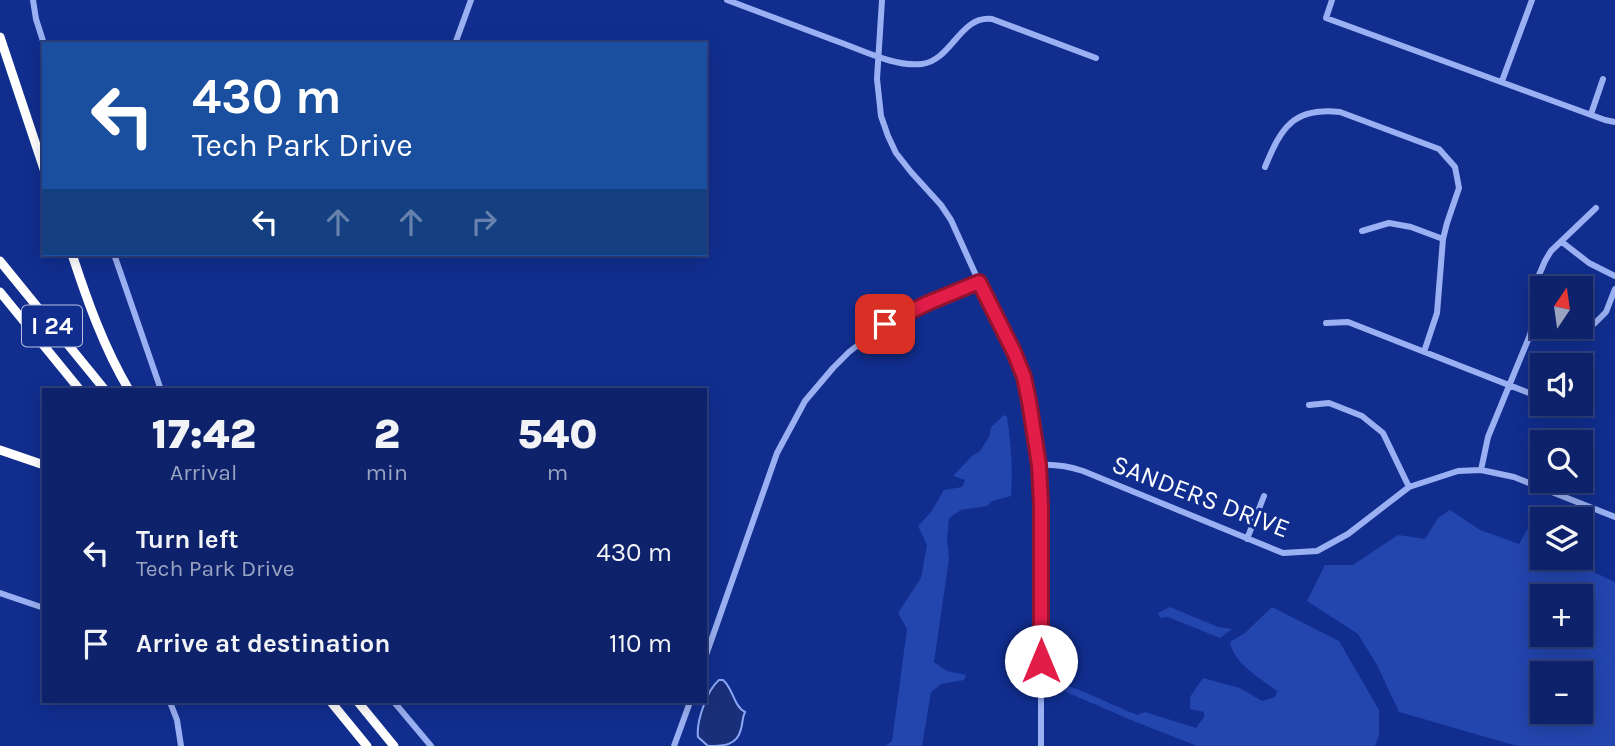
<!DOCTYPE html>
<meta charset="utf-8">
<style>
body{margin:0;font-family:Karla,sans-serif;background:#1b2f73;color:#f1f3f6;height:100vh;display:flex;flex-direction:column;font-size:26px;white-space:nowrap}
*{box-sizing:border-box;margin:0}
p{font-size:23px;color:#9aa4c1}
.icon{flex:none;width:38px;height:38px;fill:none;stroke:currentColor;stroke-width:2;stroke-linecap:round;stroke-linejoin:round}
.map{position:relative;flex:1;overflow:hidden}
.sheet{position:absolute;left:42px;top:388px;width:665px;height:315px;display:flex;flex-direction:column;background:#0d226b;border-radius:0px;box-shadow:0 4px 18px #0003,0 0 0 2px #2d3f7e}
.sheet>*{flex:none}
.top-card{position:absolute;left:42px;top:42px;width:665px;height:214px;border-radius:0px;box-shadow:0 4px 18px #0003,0 0 0 2px #2d3f7e;background:#1a4fa0;color:#fff;overflow:hidden}
.needle{width:46px;rotate:13deg}
.controls{position:absolute;left:1530px;top:276px;display:grid;gap:14px}
.controls a{display:grid;place-items:center;width:63px;height:63px;border-radius:0px;background:#0d226b;box-shadow:0 4px 18px #0003,0 0 0 2px #2d3f7e;font-size:35px}
.pin{position:absolute;display:grid;place-items:center;width:60px;height:60px;color:#fff;margin:-30px;border-radius:14px;box-shadow:0 4px 10px #0006}
.me{position:absolute;width:77px;margin:-38px;rotate:0deg;stroke-linejoin:round;filter:drop-shadow(0 0 5px #0008)}
.turn{display:flex;align-items:center;gap:24px;height:147px;padding:0 35px;font-size:32px}
.turn .icon{width:91px;height:91px;stroke-width:2.5}
.turn b{display:block;font-size:49px;line-height:60px}
.lanes{display:flex;align-items:center;height:66px;padding:0 35px;background:#0003;justify-content:center;gap:35px;direction:ltr}
.lanes .off{opacity:.35}
.eta{display:flex;justify-content:space-evenly;align-items:center;height:119px;text-align:center}
.eta b{font-size:42px;font-weight:800;line-height:49px}
ul{padding:0;list-style:none}
li{display:flex;align-items:center;gap:21px;height:91px;padding:0 35px}
li div{flex:1}
li b{display:block;font-size:26px}
li em{font-style:normal}
.map>svg:first-child{display:block}
.green{fill:#2345ae;fill-rule:evenodd}
.water{fill:#1a2f79;stroke:#8ca7f6;stroke-width:2}
.lines{fill:none;stroke-linecap:round;stroke-linejoin:round}
.minor{stroke:#9bb0f2;stroke-width:6}
.highway{stroke:#fff;stroke-width:9}
.route-casing{stroke:#92132f;stroke-width:18}
.route{stroke:#e11d48;stroke-width:12}
.labels{text-anchor:middle;stroke-width:6;stroke-linejoin:round;paint-order:stroke}
.shield{fill:#112e8f;stroke:#b8c0dd;stroke-width:2}
.shield-label{font-size:24px;font-weight:bold;fill:#fff}
.street-label{font-size:26px;fill:#fff;stroke:#112e8f}
</style>
<div class="map">
<svg width="1615" height="746" viewBox="0 0 1615 746">
<rect width="100%" height="100%" fill="#112e8f"/>
<path class="green" d="M 1004,415 L 1007,417 C 1011,444 1013,469 1011,496 L 992,501 L 987,506 L 961,510 L 949,518 L 947,539 L 949,559 L 934,662 L 947,671 L 966,675 L 964,680 L 941,684 L 931,692 L 922,746 L 885,746 L 892,741 L 907,629 L 898,613 L 921,578 L 927,545 L 918,526 L 931,512 L 944,490 L 962,487 L 965,480 L 953,476 L 972,456 L 980,451 L 989,437 L 991,427 Z
M 1450,510 L 1480,530 L 1519,544 L 1531,523 L 1542,528 L 1542,558 L 1580,558 L 1580,547 L 1590,552 L 1589,570 L 1615,582 L 1615,746 L 1517,746 L 1399,712 L 1377,665 L 1358,634 L 1307,601 L 1325,565 L 1353,565 L 1398,535 L 1425,539 L 1438,518 ZM 1542,597 L 1580,597 L 1580,635 L 1542,635 ZM 1542,674 L 1580,674 L 1580,712 L 1542,712 Z
M 1170,607 L 1218,627 L 1232,629 L 1220,638 L 1168,617 L 1160,618 L 1158,613 Z
M 1272,607 L 1339,641 L 1379,710 L 1379,735 L 1375,746 L 1197,746 L 1131,720 L 1050,685 L 1052,681 L 1077,689 L 1137,715 L 1145,712 L 1196,728 L 1204,717 L 1204,712 L 1190,709 L 1190,697 L 1203,678 L 1240,688 L 1262,701 L 1275,697 L 1277,691 C 1260,678 1234,664 1230,642 L 1245,633 Z"/>
<path class="water" d="M 719,680 L 723,680 C 733,688 734,707 745,712 C 742,718 743,722 741,729 C 737,746 723,746 708,746 L 698,737 C 696,722 707,690 719,680 Z"/>
<g class="lines">
<path class="minor" d="M 33,0 L 36,19 L 44,44
M 727,0 C 764,14 802,28 839,42 C 864,51 895,67 922,64 C 952,60 960,15 992,19 L 1096,58
M 882,0 L 877,79 L 881,116 L 888,136 L 896,153 L 911,172 L 941,205 L 951,220 L 979,282 L 1014,352 L 1024,377 L 1039,465 L 1041,505 L 1041,746
M 1332,0 L 1326,18 L 1605,120 L 1615,122
M 455,44 L 471,0
M 1502,81 L 1532,0
M 1591,114 L 1603,79
M 1265,167 C 1281,128 1293,107 1340,112 L 1439,149 L 1455,167 L 1459,188 L 1447,223 L 1443,239 L 1437,313 L 1424,352
M 1362,231 L 1389,223 L 1411,227 L 1443,239
M 1562,242 L 1589,263 L 1615,276
M 114,254 L 161,390
M 1326,323 L 1348,322 L 1542,398
M 1594,324 L 1606,312 L 1615,289
M 1557,404 L 1564,407
M 1309,405 L 1329,403 L 1362,416 L 1383,433 L 1409,487
M 1039,465 C 1055,464 1068,466 1083,471 L 1283,553 L 1317,551 L 1348,534 L 1409,487 L 1458,471 L 1481,470 L 1514,477 L 1615,517
M 1481,470 L 1488,437 L 1530,335 L 1535,314 L 1539,275 L 1545,261 L 1551,251 L 1596,208
M 1247,539 L 1264,496
M 0,593 L 44,608
M 705,658 L 777,453 L 805,401 L 833,368 L 849,352 L 885,324 L 927,303 L 979,282
M 170,702 L 177,720 L 181,746
M 394,702 L 431,746
M 674,746 L 690,702"/>
<path class="highway" d="M 0,37 L 44,169
M 72,254 C 87,300 104,348 129,390
M 0,261 L 105,390
M 0,292 L 80,390
M 0,450 L 44,465
M 331,702 L 367,746
M 358,702 L 394,746"/>
</g>
<g class="lines">
<g class="route-casing">
<path id="route" d="M 885,324 L 928,303 L 979,282 L 1014,352 L 1024,377 L 1029,401 L 1039,465 L 1041,505 L 1041,661"/>
</g>
<use href="#route" class="route"/>
</g>
<g class="labels">
<rect class="shield" x="22" y="305.5" width="60" height="41" rx="5"/>
<g class="shield-label">
<text x="52" y="334">I 24</text>
</g>
<g class="street-label">
<text transform="translate(1201 496) rotate(21)" y="9">SANDERS DRIVE</text>
</g>
</g>
</svg>
<div class="controls">
<a><svg class="needle" viewBox="-14 -14 28 28"><path d="M0-13l5 13h-10z" fill="#e53935"/><path d="M0 13l5-13h-10z" fill="#9aa4c1"/></svg></a>
<a><svg class="icon" aria-label="sound" viewBox="0 0 24 24"><path d="M4 9h4l5-4v14l-5-4H4zM17 9q2 3 0 6"/></svg></a>
<a><svg class="icon" aria-label="search" viewBox="0 0 24 24"><circle cx="10" cy="10" r="6"/><path d="M15 15l6 6"/></svg></a>
<a><svg class="icon" aria-label="layers" viewBox="0 0 24 24"><path d="M12 4l9 5-9 5-9-5zM3 14l9 5 9-5"/></svg></a>
<a>+</a>
<a>−</a>
</div>
<div class="pin" style="left:885px;top:324px;background:#d93025"><svg class="icon" aria-label="arrive" viewBox="0 0 24 24"><path d="M6 21V4h12l-3 4 3 4H6"/></svg></div>
<svg class="me" style="left:1041px;top:661px" viewBox="-20 -20 40 40"><circle r="19" fill="#fff"/><path d="M0-13L10 11 0 6-10 11z" fill="#e11d48"/></svg>
<div class="top-card">
<div class="turn"><svg class="icon" aria-label="left" viewBox="0 0 24 24"><path d="M17 20v-9H6M10 6l-5 5 5 5"/></svg><div><b>430 m</b>Tech Park Drive</div></div>
<div class="lanes"><svg class="icon" aria-label="left" viewBox="0 0 24 24"><path d="M17 20v-9H6M10 6l-5 5 5 5"/></svg><svg class="icon off" aria-label="ahead" viewBox="0 0 24 24"><path d="M12 20V5M6 11l6-6 6 6"/></svg><svg class="icon off" aria-label="ahead" viewBox="0 0 24 24"><path d="M12 20V5M6 11l6-6 6 6"/></svg><svg class="icon off" aria-label="right" viewBox="0 0 24 24"><path d="M7 20v-9h11M14 6l5 5-5 5"/></svg></div>
</div>
<section class="sheet">
<div class="eta">
<div><b>17:42</b><p>Arrival</p></div>
<div><b>2</b><p>min</p></div>
<div><b>540</b><p>m</p></div>
</div>
<ul>
<li><svg class="icon" aria-label="left" viewBox="0 0 24 24"><path d="M17 20v-9H6M10 6l-5 5 5 5"/></svg><div><b>Turn left</b><p>Tech Park Drive</p></div><em>430 m</em></li>
<li><svg class="icon" aria-label="arrive" viewBox="0 0 24 24"><path d="M6 21V4h12l-3 4 3 4H6"/></svg><div><b>Arrive at destination</b></div><em>110 m</em></li>
</ul>
</section>
</div>
